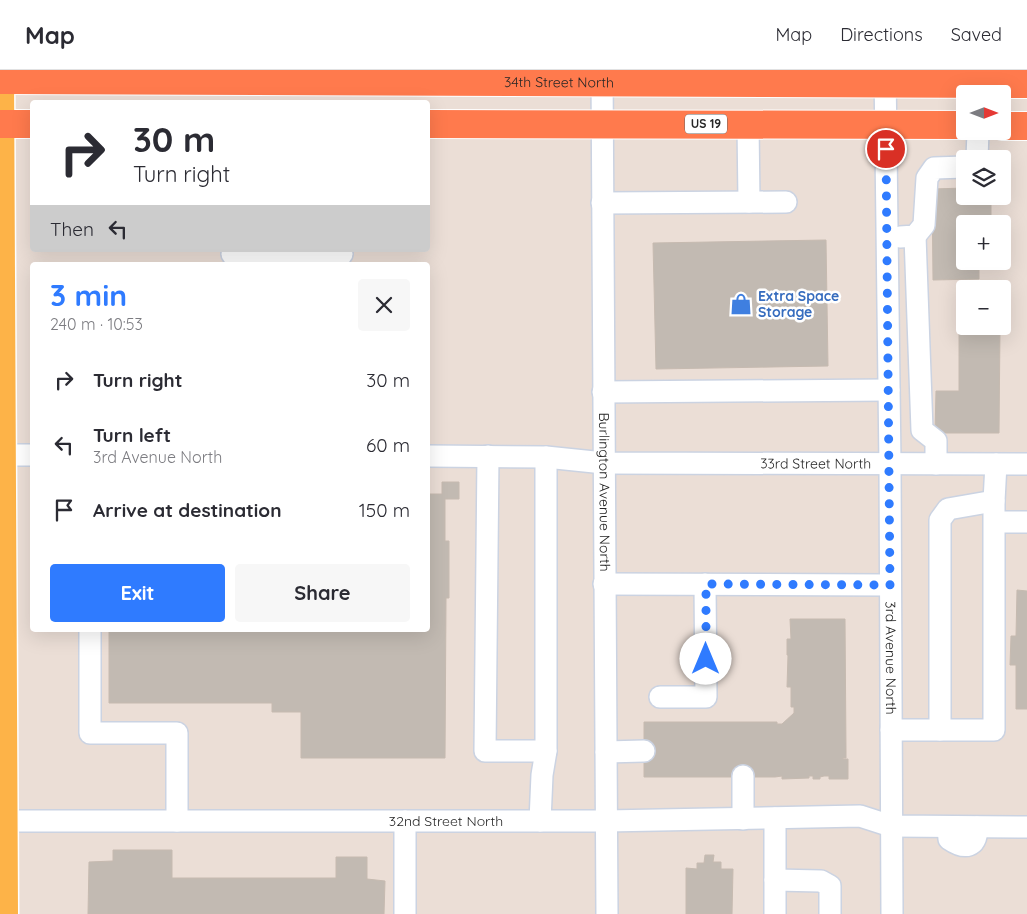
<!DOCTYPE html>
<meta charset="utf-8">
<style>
body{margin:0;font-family:Quicksand,sans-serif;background:#f7f7f7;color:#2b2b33;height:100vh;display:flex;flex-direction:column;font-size:19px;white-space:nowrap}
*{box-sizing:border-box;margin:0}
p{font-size:16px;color:#7c7c81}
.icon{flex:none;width:28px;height:28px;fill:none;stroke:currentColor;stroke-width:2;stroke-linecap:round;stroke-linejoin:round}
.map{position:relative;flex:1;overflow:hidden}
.details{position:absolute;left:30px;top:192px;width:400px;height:370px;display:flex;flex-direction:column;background:#fff;border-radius:5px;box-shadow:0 5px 20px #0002}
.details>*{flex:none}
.top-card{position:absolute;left:30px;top:30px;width:400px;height:152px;border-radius:5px;box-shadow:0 5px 20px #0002;background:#fff;color:#2b2b33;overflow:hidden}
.needle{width:32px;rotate:90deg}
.fabs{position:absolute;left:956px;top:15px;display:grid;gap:10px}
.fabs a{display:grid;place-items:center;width:55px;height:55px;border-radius:5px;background:#fff;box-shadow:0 5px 20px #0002;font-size:25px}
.pin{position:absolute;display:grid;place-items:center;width:42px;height:42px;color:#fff;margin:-21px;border:2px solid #fff;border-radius:50%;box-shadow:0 1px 5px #0007}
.me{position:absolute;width:55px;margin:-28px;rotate:0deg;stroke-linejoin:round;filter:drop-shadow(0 0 4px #0008)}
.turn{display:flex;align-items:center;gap:18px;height:105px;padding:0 20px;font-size:22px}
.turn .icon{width:65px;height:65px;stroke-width:2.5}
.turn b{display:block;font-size:35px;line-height:42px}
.then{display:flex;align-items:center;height:48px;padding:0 20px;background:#0003;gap:10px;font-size:19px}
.round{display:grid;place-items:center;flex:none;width:52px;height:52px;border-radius:5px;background:#f7f7f7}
.overview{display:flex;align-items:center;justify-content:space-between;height:85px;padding:0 20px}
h1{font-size:30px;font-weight:800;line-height:38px;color:#2f7bff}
.primary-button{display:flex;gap:10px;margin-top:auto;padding:10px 20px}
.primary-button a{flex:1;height:58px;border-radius:5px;background:#2f7bff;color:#fff;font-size:20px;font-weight:800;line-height:58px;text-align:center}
.primary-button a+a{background:#f7f7f7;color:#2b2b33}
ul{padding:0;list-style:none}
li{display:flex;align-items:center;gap:15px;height:65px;padding:0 20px}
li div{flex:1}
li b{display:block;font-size:19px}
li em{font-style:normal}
header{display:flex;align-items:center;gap:30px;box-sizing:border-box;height:70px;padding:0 25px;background:#fff;border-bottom:1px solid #e1e1e2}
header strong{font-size:24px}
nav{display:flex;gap:28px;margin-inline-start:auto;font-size:18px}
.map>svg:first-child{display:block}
.building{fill:#c2bab2;stroke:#c6bab0}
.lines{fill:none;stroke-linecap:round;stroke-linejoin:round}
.minor-casing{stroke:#cbd3e2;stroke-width:24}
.major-casing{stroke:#fff;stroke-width:29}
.highway-casing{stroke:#fff;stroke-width:30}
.minor{stroke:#fff;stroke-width:21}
.major{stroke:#fdb348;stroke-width:26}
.highway{stroke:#ff7a4d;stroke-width:28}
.route{stroke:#2f7bff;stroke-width:9;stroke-dasharray:0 16.2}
.labels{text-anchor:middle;stroke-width:5;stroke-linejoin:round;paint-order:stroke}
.shield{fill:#fff;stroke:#676767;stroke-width:1}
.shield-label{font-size:12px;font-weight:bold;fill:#262626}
.street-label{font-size:14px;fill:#262626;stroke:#fff}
.shop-label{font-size:14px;font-weight:bold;fill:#366cbe;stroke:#fff;text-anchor:start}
</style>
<header>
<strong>Map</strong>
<nav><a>Map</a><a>Directions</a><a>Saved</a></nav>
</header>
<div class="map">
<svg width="1027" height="844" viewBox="0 0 1027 844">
<rect width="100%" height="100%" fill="#ebded6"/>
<path class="building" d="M 965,118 L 965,126 L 991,126 L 991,154 L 965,154 L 965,191 L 979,191 L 979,209 L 933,210 L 932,119 Z
M 826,170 L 828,296 L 656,299 L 653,173 Z
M 959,240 L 965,240 L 965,256 L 1000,256 L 999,363 L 935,363 L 936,321 L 959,321 Z
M 442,412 L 459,412 L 459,429 L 445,429 L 445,471 L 449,471 L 449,528 L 446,528 L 445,688 L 301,688 L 301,642 L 272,642 L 272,633 L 109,633 L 109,560 L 428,560 L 428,424 L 442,424 Z
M 1017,520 L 1027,521 L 1027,639 L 1016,639 L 1016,595 L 1010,595 L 1011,566 L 1016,566 Z
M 790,549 L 845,549 L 846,683 L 846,688 L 843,688 L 843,689 L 848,689 L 848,709 L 829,709 L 829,706 L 824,706 L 820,707 L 820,709 L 813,709 L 813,706 L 809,706 L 809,708 L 782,709 L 782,706 L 775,707 L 644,707 L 644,652 L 777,652 L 777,654 L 782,654 L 794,643 L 794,637 L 791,637 L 791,617 L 787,617 L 788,585 L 787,585 L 787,569 L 791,569 Z
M 113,780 L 172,780 L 172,808 L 336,808 L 336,787 L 367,787 L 367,809 L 385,811 L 384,844 L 88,844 L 89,792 L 113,791 Z
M 705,785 L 714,785 L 713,792 L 721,792 L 721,799 L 733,799 L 732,844 L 686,844 L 686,798 L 697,799 L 697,793 L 704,793 Z"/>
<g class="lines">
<g class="minor-casing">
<g id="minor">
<path id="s1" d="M 602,0 L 607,844"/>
<path id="s2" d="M 885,0 L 890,394 L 892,844"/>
<path d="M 748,54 L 749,132"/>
<path d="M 977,89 L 978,61"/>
<path d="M 602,133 L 786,132"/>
<path d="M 915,166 L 922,360 L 936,371 L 936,394"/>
<path d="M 900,167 L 915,166 L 924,155 L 927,108 L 934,98 L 965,97"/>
<path d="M 232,184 L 342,184"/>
<path d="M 603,322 L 889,320"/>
<path d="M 3,385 L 32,385"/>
<path id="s3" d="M 428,386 L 546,387 L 604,393 L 1027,394"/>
<path d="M 488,386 L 485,681 L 546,681"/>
<path d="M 995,452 L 1027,452"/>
<path d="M 604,514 L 890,515"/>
<path d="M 90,560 L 90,663 L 177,663 L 177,751"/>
<path d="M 660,627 L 706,627 L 705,514"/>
<path d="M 891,660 L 994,660 L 994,431 L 996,394"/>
<path d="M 940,660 L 940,450 L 948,439 L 994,431"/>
<path d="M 606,682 L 644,681"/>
<path d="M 743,706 L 743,749"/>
<path d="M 775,748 L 775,844"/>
<path id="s4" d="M 0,751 L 606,751 L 860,746 L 891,756 L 1027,757"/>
<path d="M 405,751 L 405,844"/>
<path d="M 540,751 L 542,705 L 546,681 L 546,387"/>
<path d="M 948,757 L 949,769 C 965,780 977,778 977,757"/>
<path d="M 775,810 L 821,811 L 830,816 L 830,844"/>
</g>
</g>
<g class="major-casing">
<path id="major" d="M 1,0 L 5,844"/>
</g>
<g class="highway-casing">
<g id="highway">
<path id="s5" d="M 0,10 L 1027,14"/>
<path d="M 0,54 L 32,54"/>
<path d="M 428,54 L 965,55"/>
<path d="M 1002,56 L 1027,56"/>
</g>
</g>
<use href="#minor" class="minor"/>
<use href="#major" class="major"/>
<use href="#highway" class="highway"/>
</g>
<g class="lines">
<path class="route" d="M 706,589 L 706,514 L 890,515 L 886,79"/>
</g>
<defs>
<g id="shop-bare" transform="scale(1.725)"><path d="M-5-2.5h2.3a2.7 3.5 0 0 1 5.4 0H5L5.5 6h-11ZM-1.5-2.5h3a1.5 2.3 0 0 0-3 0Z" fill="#3f7fe0" stroke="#fff" stroke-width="2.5" paint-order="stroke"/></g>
</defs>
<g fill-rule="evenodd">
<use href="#shop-bare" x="741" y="234"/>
</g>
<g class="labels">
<rect class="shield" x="685" y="44.5" width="42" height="19" rx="4"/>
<g class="shield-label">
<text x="706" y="58">US 19</text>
</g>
<g class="street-label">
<text dy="5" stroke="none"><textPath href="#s5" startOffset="559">34th Street North</textPath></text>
<text dy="5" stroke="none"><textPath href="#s3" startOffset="388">33rd Street North</textPath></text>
<text dy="5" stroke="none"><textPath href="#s1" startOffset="422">Burlington Avenue North</textPath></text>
<text dy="5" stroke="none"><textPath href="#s2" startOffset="588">3rd Avenue North</textPath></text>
<text dy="5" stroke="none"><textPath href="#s4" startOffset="446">32nd Street North</textPath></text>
</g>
<g class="shop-label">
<text x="758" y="231">Extra Space<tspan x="758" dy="16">Storage</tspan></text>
</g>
</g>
</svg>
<div class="fabs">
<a><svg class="needle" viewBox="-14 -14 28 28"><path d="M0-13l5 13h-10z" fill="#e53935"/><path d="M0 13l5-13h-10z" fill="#7c7c81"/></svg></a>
<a><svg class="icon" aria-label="layers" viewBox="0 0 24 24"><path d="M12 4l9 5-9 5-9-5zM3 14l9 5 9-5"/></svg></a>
<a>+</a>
<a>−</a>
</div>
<div class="pin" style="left:886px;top:79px;background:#d93025"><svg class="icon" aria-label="arrive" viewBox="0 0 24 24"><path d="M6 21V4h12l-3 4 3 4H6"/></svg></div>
<svg class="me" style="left:706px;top:589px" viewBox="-20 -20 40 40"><circle r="19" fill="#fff"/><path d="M0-13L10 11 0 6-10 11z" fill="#2f7bff"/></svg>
<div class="top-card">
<div class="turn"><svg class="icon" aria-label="right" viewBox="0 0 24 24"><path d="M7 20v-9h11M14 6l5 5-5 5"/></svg><div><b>30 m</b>Turn right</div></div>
<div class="then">Then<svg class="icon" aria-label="left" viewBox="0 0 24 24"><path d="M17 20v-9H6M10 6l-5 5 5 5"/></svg></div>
</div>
<section class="details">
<div class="overview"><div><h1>3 min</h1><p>240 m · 10:53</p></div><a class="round"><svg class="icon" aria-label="close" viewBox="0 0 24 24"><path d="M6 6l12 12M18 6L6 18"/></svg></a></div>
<ul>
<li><svg class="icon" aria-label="right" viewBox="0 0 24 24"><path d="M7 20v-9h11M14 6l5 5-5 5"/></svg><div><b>Turn right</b></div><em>30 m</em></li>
<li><svg class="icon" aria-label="left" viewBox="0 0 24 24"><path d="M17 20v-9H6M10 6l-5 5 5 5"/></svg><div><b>Turn left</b><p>3rd Avenue North</p></div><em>60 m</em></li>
<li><svg class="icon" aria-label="arrive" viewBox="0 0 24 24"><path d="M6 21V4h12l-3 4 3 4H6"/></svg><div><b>Arrive at destination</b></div><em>150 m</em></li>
</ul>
<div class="primary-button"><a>Exit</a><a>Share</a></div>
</section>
</div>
